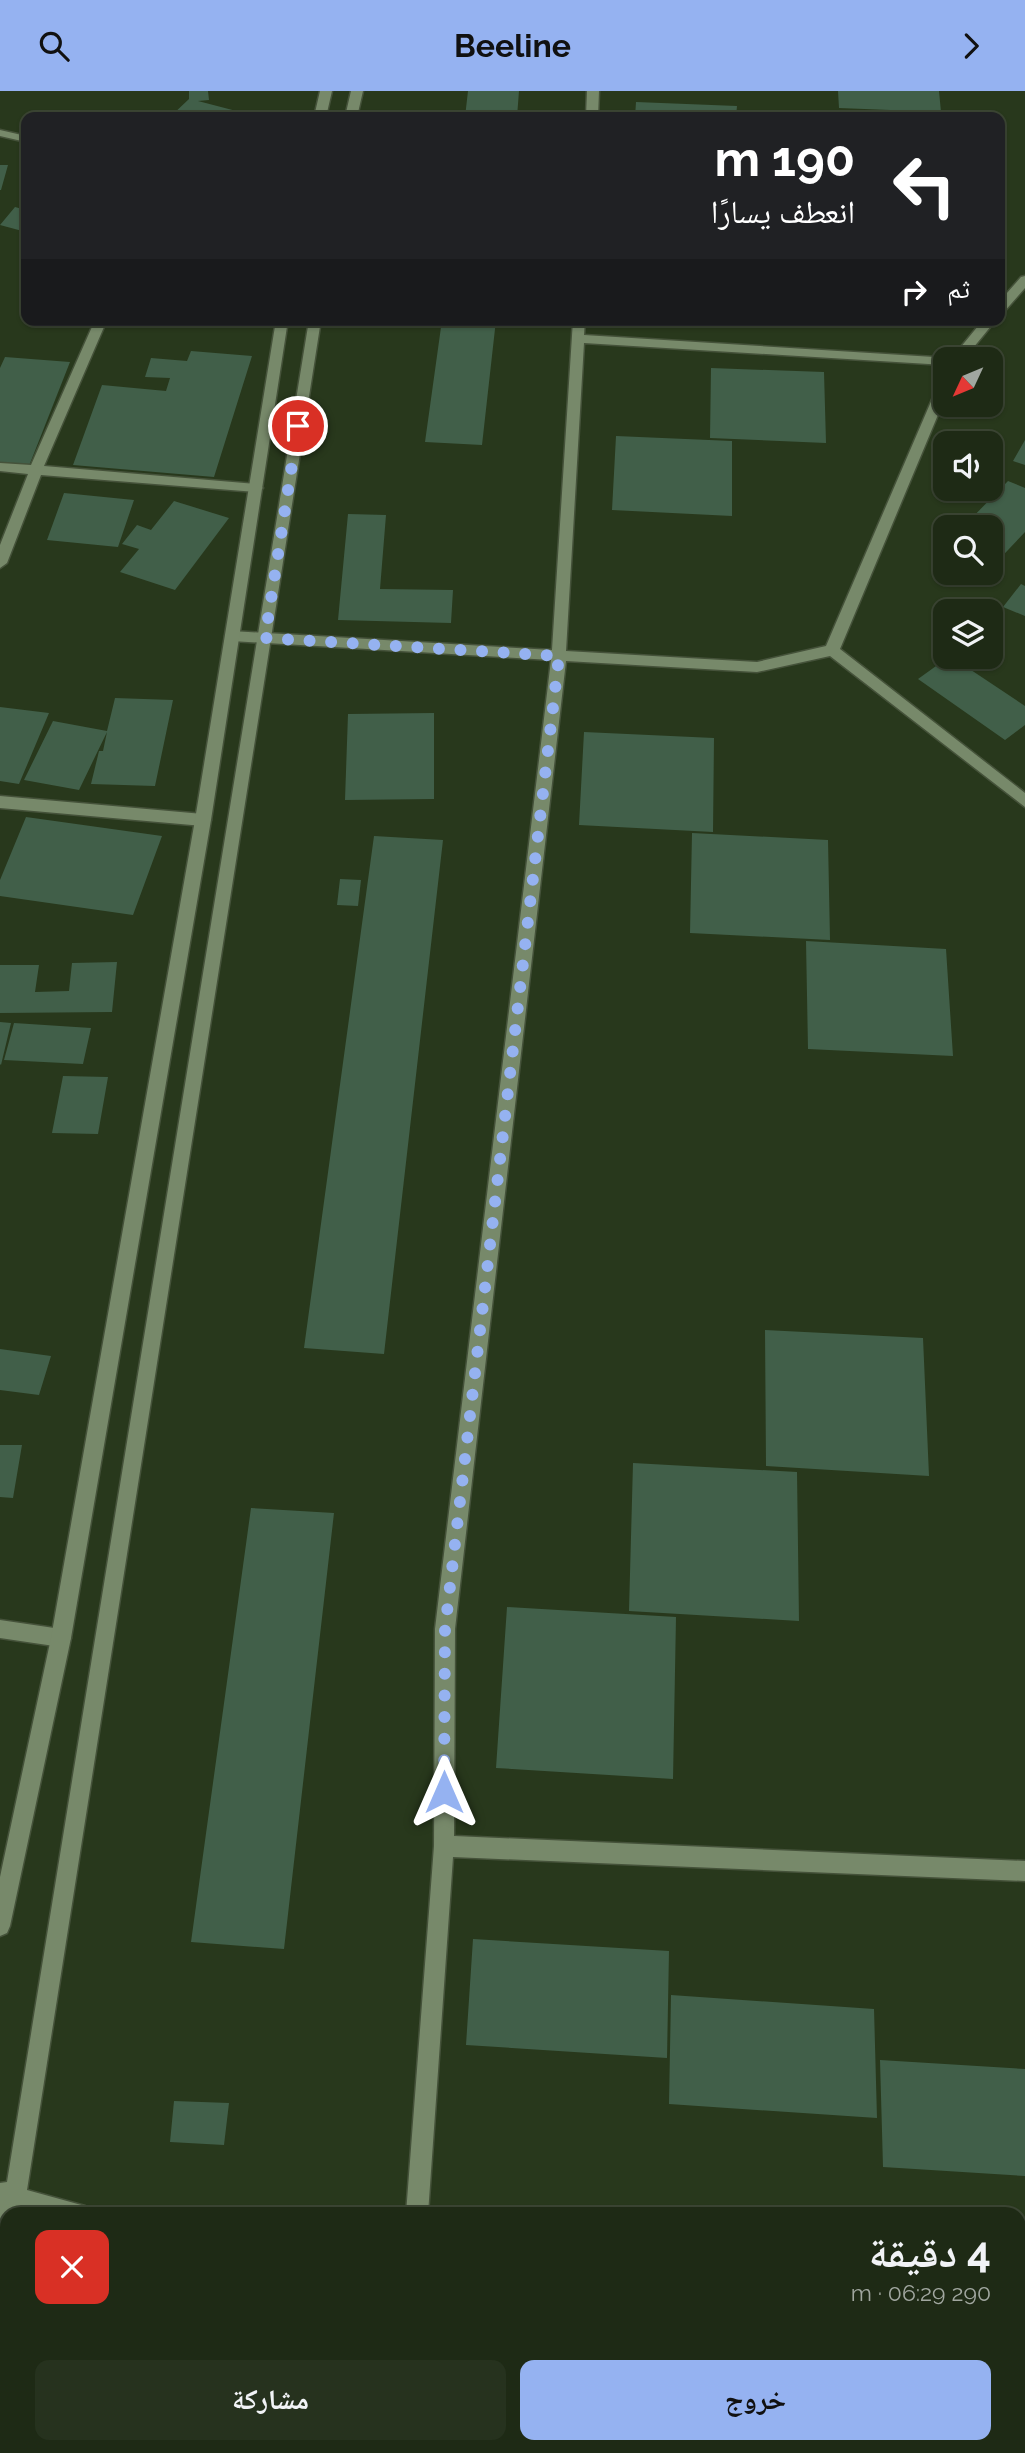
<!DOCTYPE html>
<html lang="ar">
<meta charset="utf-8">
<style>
body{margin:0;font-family:Raleway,"Noto Naskh Arabic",sans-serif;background:#26321e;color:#f1f3f6;direction:rtl;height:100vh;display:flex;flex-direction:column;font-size:26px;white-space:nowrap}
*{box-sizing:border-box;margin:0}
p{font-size:23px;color:#a1a7a0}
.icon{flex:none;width:38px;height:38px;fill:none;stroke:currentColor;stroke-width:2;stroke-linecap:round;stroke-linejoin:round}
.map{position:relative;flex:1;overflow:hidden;direction:ltr}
.sheet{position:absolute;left:0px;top:2116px;width:1026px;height:247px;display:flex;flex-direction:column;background:#1e2a15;border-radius:21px 21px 0 0;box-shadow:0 2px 5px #0004,0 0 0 2px #3c4634;direction:rtl}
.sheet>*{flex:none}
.banner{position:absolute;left:21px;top:21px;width:984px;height:214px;border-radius:14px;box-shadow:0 2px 5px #0004,0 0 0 2px #3c4634;direction:rtl;background:#202124;color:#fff;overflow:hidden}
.needle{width:46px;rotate:226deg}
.controls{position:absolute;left:933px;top:256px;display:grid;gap:14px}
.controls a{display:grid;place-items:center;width:70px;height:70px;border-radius:14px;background:#1e2a15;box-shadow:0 2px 5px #0004,0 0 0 2px #3c4634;font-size:35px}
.pin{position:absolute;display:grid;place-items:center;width:60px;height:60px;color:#fff;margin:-30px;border:4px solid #fff;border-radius:50%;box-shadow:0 2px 7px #0007}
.me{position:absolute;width:77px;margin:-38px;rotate:0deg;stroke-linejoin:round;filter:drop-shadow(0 0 5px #0008)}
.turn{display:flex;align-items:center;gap:24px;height:147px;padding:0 35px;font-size:32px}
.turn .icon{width:91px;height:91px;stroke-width:2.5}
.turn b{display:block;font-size:49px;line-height:60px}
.then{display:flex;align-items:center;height:66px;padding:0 35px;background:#0003;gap:14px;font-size:26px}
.round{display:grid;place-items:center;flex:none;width:74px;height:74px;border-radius:14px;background:#26321e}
.overview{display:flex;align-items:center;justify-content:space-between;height:119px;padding:0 35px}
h1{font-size:42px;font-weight:700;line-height:52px}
.primary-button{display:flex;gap:14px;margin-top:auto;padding:14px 35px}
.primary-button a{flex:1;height:80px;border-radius:14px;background:#95b2f1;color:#111;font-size:28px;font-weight:700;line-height:80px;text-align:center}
.primary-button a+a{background:#26321e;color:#f1f3f6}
header{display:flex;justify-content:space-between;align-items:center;height:91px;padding:0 35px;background:#95b2f1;color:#111;font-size:32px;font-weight:700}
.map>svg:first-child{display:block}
.building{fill:#415f49}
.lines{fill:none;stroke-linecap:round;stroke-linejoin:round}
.street-casing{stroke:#45523a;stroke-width:3}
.secondary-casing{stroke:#45523a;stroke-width:3}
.street{fill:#77896a;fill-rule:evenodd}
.secondary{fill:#77896a;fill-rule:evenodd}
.route{stroke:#95b2f1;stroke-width:12;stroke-dasharray:0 21.6}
</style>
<header><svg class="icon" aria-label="forward" viewBox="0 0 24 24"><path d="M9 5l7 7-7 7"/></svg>Beeline<svg class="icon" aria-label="search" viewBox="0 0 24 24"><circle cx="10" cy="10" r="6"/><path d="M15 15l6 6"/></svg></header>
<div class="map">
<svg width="1025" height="2362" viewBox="0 0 1025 2362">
<rect width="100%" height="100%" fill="#28381c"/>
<path class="building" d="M 189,0 L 208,0 L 209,9 L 198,10 L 244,22 L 240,26 L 171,25 L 189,8 Z
M 468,0 L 519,0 L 517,26 L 465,26 Z
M 838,0 L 939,0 L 941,21 L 839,17 Z
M 636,11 L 737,15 L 736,26 L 635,26 Z
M 0,74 L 8,74 L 1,99 L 0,99 Z
M 15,116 L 26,119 L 26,141 L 0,134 Z
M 442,229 L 496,229 L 482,354 L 425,351 Z
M 191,260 L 252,265 L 214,386 L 73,374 L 102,294 L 166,300 L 170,287 L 145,286 L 151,267 L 187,270 Z
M 5,266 L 70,271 L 29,375 L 0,372 L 0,277 Z
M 711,277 L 824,281 L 826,352 L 710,347 Z
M 616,345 L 732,350 L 732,425 L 612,419 Z
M 1025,349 L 1025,374 L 1013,370 Z
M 1008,390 L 1025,397 L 1025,441 L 990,478 L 990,436 L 963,436 Z
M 64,402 L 134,409 L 118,456 L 47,449 Z
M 174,410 L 229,427 L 175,499 L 120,481 L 139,458 L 122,453 L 137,434 L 151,439 Z
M 348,423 L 386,424 L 380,498 L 453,499 L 451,532 L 338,529 Z
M 1021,493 L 1025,495 L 1025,525 L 1003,516 Z
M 950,565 L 1025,615 L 1025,634 L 1005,649 L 918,588 Z
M 115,607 L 173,609 L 155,695 L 91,693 L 99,660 L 103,660 L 107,641 L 79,699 L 24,689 L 53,630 L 107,640 Z
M 0,616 L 49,622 L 19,693 L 0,690 Z
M 434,622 L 434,708 L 345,709 L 348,623 Z
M 584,641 L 714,647 L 713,741 L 579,734 Z
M 26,726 L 162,745 L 133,824 L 0,805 L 0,789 Z
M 692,742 L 828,749 L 830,849 L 690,842 Z
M 374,745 L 443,749 L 384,1263 L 304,1257 Z
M 340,788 L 361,789 L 358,815 L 337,814 Z
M 806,850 L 946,858 L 953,965 L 808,958 Z
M 117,871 L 112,921 L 0,922 L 0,874 L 39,874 L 35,901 L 69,900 L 72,872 Z
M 0,931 L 11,932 L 1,974 L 0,973 Z
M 14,932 L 91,937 L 83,973 L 4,969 Z
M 63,985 L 108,986 L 98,1043 L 52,1042 Z
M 765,1239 L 923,1247 L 929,1385 L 766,1375 Z
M 0,1258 L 51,1265 L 39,1304 L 0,1299 Z
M 0,1354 L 22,1354 L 13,1407 L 0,1406 Z
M 633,1372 L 797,1381 L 799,1530 L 629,1520 Z
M 251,1417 L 334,1422 L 284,1858 L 191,1851 Z
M 507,1516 L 676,1526 L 673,1688 L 496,1677 Z
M 473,1848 L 669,1860 L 667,1967 L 466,1954 Z
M 671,1904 L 874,1918 L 877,2027 L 669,2013 Z
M 880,1969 L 1025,1978 L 1025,2085 L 883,2076 Z
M 174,2010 L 229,2012 L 224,2054 L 170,2051 Z"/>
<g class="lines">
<g class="street-casing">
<path id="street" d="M 587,0 L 599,0 L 598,26 L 586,26 Z
M 1025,185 L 1025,197 L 1003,222 L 999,223 L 999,211 L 1021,186 Z
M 95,229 L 107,229 L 44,375 L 256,393 L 263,397 L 256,401 L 41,384 L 7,472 L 0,477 L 0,454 L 28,383 L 0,380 L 0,372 L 31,374 Z
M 573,229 L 585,229 L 584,244 L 950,267 L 945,268 L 945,274 L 584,252 L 566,560 L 757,571 L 826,555 L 939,292 L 945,288 L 945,307 L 840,558 L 1025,702 L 1025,716 L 830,565 L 757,581 L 566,570 L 455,1538 L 454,1745 L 1025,1770 L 1025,1790 L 453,1766 L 428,2123 L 406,2123 L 434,1755 L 435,1538 L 551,569 L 232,550 L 225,545 L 232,540 L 552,559 Z
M 983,229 L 996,229 L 964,268 L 951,268 Z
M 0,705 L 203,723 L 211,729 L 203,735 L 0,717 Z
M 0,1529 L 61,1538 L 68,1540 L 71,1547 L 68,1554 L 61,1556 L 0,1547 Z
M 608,2356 L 632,2356 L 631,2362 L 607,2362 Z"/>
</g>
<g class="secondary-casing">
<path id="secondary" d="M 320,0 L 332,0 L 326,26 L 314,26 Z
M 351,0 L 363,0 L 357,26 L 345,26 Z
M 0,39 L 26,45 L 26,51 L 0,45 Z
M 276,229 L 288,229 L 211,729 L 71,1547 L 10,1835 L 7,1842 L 0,1845 L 0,1786 L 51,1547 L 195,729 Z
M 309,229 L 321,229 L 27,2099 L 85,2115 L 88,2123 L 31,2123 L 17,2118 L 15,2123 L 7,2123 L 7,2138 L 0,2141 L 0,2092 L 7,2091 Z
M 0,2213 L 7,2214 L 7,2236 L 0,2235 Z
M 1018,2254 L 1025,2254 L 1025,2278 L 1018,2277 Z
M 852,2356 L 915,2356 L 918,2362 L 855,2362 Z"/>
</g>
<use href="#street" class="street"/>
<use href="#secondary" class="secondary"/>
</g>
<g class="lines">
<path class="route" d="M 298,335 L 265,547 L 559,565 L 445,1538 L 444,1701"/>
</g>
</svg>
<div class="controls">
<a><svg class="needle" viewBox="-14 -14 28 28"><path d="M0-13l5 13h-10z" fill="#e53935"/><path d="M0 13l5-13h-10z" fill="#a1a7a0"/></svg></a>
<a><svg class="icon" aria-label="sound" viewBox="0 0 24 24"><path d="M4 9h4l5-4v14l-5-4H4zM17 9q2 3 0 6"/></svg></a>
<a><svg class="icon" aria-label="search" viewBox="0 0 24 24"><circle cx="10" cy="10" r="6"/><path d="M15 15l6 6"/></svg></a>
<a><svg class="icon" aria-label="layers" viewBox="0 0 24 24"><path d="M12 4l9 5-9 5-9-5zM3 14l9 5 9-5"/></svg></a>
</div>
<div class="pin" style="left:298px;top:335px;background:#d93025"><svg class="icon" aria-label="arrive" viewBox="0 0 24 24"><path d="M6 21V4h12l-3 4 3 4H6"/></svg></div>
<svg class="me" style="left:444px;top:1701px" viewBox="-20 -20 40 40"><path d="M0-17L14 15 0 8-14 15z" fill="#95b2f1" stroke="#fff" stroke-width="4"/></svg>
<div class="banner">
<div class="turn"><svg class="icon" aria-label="left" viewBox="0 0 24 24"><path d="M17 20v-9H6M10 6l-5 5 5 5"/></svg><div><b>190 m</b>انعطف يسارًا</div></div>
<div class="then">ثم<svg class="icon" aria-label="right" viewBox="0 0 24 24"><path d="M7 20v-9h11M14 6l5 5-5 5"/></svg></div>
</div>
<section class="sheet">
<div class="overview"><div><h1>4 دقيقة</h1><p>290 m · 06:29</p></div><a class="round" style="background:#d93025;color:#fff"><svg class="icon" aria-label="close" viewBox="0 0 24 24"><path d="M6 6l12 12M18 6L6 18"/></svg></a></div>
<div class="primary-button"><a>خروج</a><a>مشاركة</a></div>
</section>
</div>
